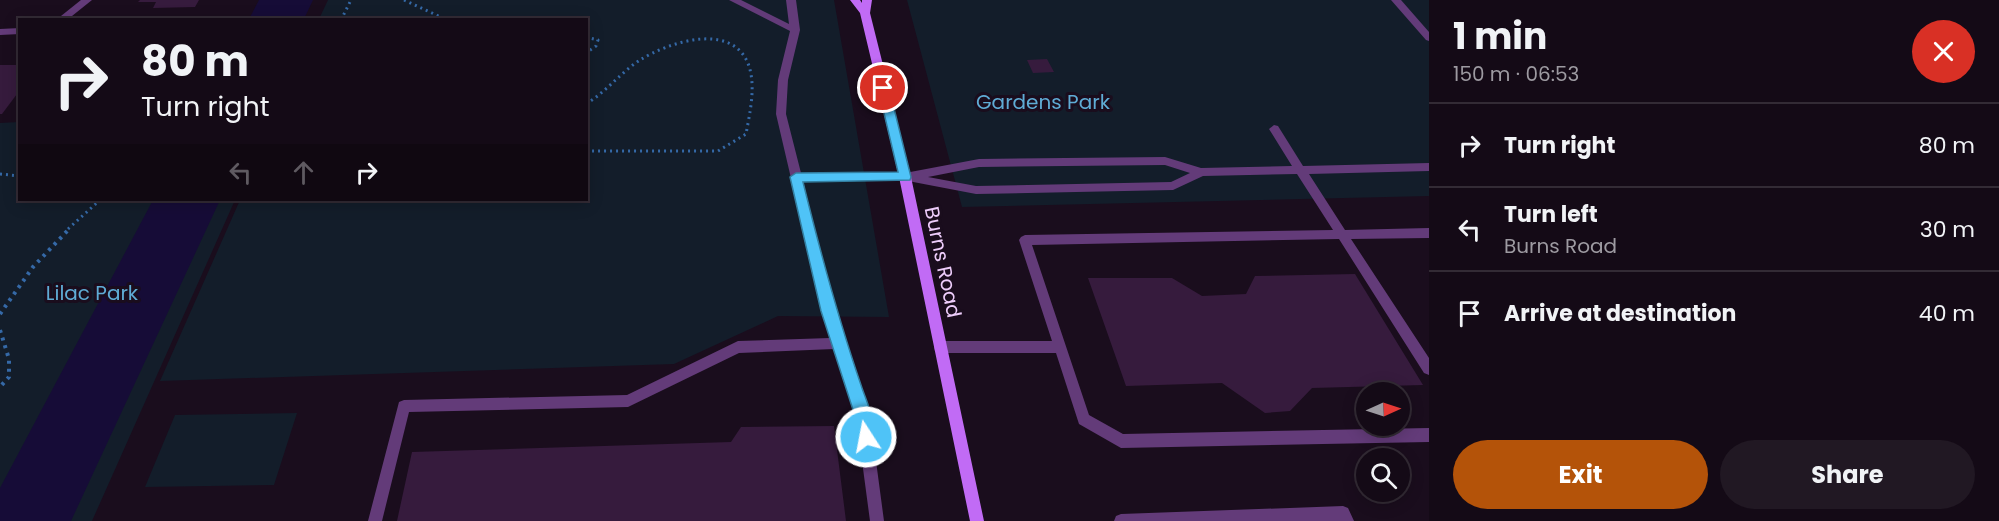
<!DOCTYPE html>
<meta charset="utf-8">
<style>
body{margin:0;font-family:Poppins,sans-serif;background:#211823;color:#f1f3f6;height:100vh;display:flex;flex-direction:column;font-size:22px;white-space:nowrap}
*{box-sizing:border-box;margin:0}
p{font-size:20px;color:#9d9aa1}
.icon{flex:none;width:33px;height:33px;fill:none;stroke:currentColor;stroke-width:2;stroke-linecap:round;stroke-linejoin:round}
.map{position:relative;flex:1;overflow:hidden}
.drawer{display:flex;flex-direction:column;background:#140a16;width:570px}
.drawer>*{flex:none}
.hud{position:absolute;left:18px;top:18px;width:570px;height:183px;border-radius:0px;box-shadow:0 3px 15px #0003,0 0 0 2px #332b35;background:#140a16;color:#f1f3f6;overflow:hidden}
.needle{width:39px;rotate:87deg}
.tools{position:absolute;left:1356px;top:382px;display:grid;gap:12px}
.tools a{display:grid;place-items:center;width:54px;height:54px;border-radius:50%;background:#140a16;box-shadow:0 3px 15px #0003,0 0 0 2px #332b35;font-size:30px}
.pin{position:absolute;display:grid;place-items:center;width:51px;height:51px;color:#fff;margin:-26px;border:3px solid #fff;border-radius:50%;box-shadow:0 2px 6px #0007}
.me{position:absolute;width:66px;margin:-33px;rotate:349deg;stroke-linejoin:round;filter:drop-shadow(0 0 4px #0008)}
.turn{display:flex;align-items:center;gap:21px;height:126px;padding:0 24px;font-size:27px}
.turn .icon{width:78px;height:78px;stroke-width:2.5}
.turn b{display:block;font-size:42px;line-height:51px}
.lanes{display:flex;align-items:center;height:57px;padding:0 24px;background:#0003;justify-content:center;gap:30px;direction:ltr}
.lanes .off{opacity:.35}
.round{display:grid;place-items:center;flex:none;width:63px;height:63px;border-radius:32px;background:#211823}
.headline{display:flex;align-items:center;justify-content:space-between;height:102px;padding:0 24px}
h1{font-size:36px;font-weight:700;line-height:45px}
.primary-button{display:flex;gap:12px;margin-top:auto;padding:12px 24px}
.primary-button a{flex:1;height:69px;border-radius:36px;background:#b45309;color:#fff;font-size:24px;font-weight:700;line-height:69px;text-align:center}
.primary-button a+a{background:#211823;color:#f1f3f6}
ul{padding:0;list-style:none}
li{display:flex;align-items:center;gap:18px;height:84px;padding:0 24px;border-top:2px solid #332b35}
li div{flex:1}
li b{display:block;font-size:22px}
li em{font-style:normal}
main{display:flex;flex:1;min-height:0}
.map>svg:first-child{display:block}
.green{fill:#131d2a}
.water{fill:#160c37}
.building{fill:#361b3d}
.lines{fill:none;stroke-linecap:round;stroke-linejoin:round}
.path-far1{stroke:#3569a7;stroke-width:3;stroke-dasharray:2 4;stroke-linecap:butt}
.path{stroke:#3569a7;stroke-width:4;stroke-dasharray:3 5;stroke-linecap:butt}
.lane{fill:#633b79;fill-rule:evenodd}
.street{fill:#633b79;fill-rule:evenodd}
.secondary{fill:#c16bf5;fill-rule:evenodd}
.route{fill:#4fc3f7;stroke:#337fa1;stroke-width:1.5}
.labels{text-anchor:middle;stroke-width:6;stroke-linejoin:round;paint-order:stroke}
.park-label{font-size:20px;fill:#5facd5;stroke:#1a0d1d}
.street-label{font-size:20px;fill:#eecdfb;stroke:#1a0d1d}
</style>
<main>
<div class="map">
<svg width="1429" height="521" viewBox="0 0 1429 521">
<rect width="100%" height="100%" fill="#1a0d1d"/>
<path class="green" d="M 328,0 L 834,0 L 889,317 L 778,316 L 674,364 L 160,381 L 240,200 L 586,200 L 586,20 L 319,19 Z
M 907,0 L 1429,0 L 1429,196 L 962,207 Z
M 19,122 L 20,200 L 235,200 L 92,521 L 0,521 L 0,123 Z
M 297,413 L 274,485 L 145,487 L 175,415 Z"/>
<path class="water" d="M 259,0 L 313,0 L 304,19 L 249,19 Z
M 153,200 L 220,200 L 71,521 L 0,521 L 0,488 Z"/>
<path class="building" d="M 140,0 L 199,0 L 195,7 L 153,8 L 156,2 L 138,2 Z
M 1047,59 L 1054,72 L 1033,73 L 1027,60 Z
M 0,65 L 20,65 L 20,90 L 2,114 L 0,114 Z
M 1355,274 L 1423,385 L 1312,388 L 1290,411 L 1265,413 L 1222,383 L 1126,386 L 1088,278 L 1172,278 L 1202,296 L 1246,294 L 1255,276 Z
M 834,426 L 846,521 L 397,521 L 412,452 L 731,442 L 741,427 Z"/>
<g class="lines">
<path class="path-far1" d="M 404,0 L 447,20
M 341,20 L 351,0
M 586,37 L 598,40 L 596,46 L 586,53
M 586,104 C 606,92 620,73 640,60 C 667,43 728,22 747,61 C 757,83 750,112 746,134 L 718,151 L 586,151
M 0,174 L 20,176
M 68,229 L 100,200"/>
<path class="path" d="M 0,314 L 33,267 L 70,228
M 0,330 L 9,359 L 9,377 L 0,387"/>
<path class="lane" d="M 729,0 L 741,0 L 789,24 L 786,0 L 796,0 L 800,30 L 788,80 L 786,114 L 801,173 L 905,173 L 979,159 L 1165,157 L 1201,168 L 1292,166 L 1269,129 L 1274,125 L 1278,126 L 1303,166 L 1429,163 L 1429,171 L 1309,174 L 1345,230 L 1429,228 L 1429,238 L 1351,239 L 1429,358 L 1429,375 L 1424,373 L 1339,239 L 1032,245 L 1089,415 L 1123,434 L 1429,428 L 1429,442 L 1121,448 L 1079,424 L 1056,353 L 940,353 L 935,351 L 934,347 L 935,343 L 940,341 L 1052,341 L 1019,240 L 1021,237 L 1025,235 L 1333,230 L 1297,174 L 1203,176 L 1173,190 L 976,194 L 908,181 L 803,181 L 834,311 L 870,416 L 884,521 L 870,521 L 856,416 L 834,349 L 739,353 L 628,407 L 409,412 L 382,521 L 368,521 L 399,402 L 404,400 L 627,395 L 738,341 L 830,338 L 822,311 L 776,114 L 778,80 L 790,31 ZM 1165,165 L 1190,173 L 1171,182 L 976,186 L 928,177 L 979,167 Z
M 1391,0 L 1401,0 L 1429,32 L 1429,41 L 1426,40 Z
M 1343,506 L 1348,508 L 1354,521 L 1114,521 L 1116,516 L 1121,514 Z"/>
<path class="street" d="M 81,0 L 92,0 L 67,20 L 56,20 Z
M 20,28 L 20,34 L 0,35 L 0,29 Z"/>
<path class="secondary" d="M 850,0 L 860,0 L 862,3 L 862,0 L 872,0 L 870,13 L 911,177 L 984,521 L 970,521 L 899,177 L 860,13 Z"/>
</g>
<path class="route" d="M 883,84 L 889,88 L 911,177 L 910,180 L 803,182 C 820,251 838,318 861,385 C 866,401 879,426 872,442 L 866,445 L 860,442 L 855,416 L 821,311 L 790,177 L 796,173 L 898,172 L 878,88 Z"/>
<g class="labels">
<g class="park-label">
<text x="1043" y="109">Gardens Park</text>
<text x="92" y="300">Lilac Park</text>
</g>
<g class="street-label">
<text transform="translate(943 262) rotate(78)" y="7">Burns Road</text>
</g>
</g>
</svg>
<div class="tools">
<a><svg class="needle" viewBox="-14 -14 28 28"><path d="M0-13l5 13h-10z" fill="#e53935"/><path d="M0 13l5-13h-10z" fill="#9d9aa1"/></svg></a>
<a><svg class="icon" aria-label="search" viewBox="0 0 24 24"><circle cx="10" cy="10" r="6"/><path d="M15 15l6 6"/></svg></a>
</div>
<div class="pin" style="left:883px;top:88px;background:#d93025"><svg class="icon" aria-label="arrive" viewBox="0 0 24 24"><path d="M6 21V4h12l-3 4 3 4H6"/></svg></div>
<svg class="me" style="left:866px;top:437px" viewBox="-20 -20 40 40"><circle r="17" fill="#4fc3f7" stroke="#fff" stroke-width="3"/><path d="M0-11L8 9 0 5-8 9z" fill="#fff"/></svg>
<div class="hud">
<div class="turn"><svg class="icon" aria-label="right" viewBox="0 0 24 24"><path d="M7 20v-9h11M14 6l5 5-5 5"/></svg><div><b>80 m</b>Turn right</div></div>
<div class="lanes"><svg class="icon off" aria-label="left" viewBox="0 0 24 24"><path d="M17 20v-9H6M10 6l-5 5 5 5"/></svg><svg class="icon off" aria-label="ahead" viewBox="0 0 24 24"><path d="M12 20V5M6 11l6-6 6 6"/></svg><svg class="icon" aria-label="right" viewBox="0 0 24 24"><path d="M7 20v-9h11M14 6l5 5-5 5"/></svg></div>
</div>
</div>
<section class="drawer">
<div class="headline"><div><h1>1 min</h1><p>150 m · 06:53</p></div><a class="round" style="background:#d93025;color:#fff"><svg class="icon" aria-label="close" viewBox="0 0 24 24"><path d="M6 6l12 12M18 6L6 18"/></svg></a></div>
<ul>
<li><svg class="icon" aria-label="right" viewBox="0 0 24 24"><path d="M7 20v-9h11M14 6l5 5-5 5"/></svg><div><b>Turn right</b></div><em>80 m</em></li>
<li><svg class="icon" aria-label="left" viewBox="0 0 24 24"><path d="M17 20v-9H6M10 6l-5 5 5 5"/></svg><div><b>Turn left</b><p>Burns Road</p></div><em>30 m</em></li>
<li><svg class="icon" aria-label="arrive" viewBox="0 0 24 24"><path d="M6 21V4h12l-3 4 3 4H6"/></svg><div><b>Arrive at destination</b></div><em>40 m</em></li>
</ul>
<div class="primary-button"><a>Exit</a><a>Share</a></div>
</section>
</main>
